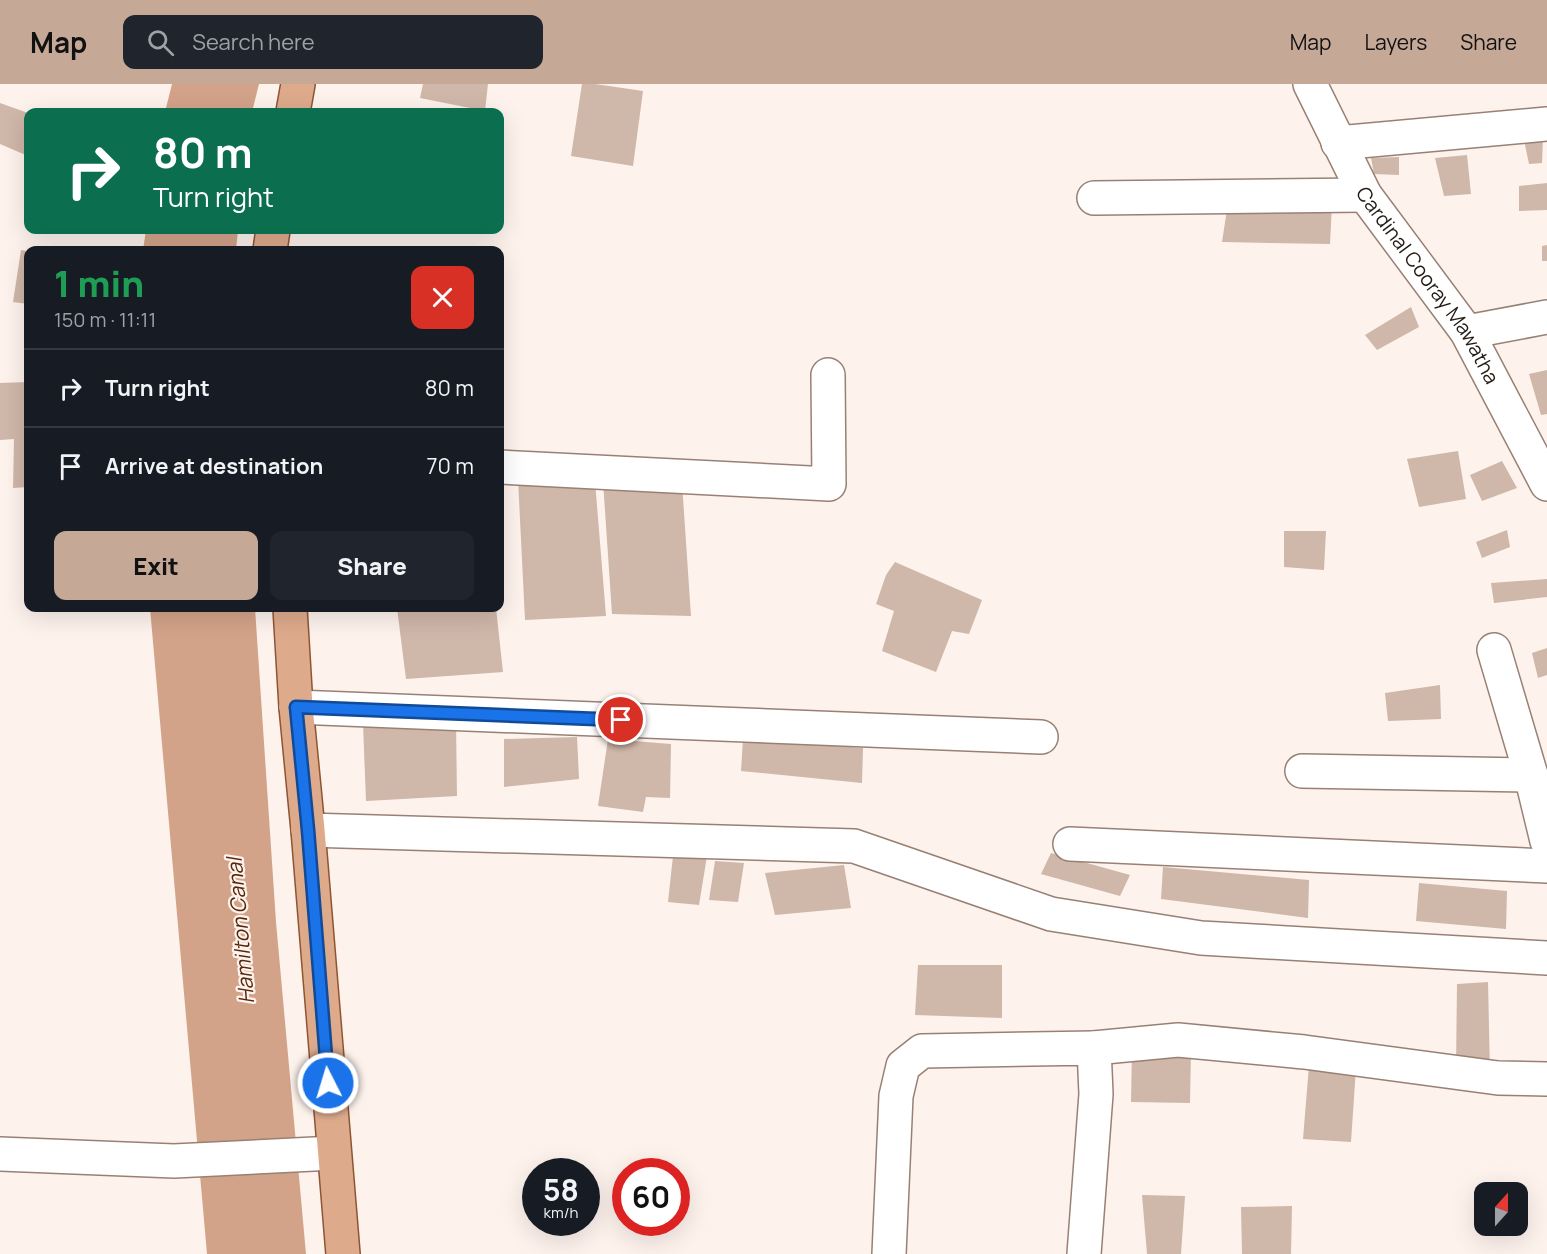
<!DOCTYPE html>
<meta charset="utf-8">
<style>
body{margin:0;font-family:Manrope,sans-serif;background:#20242c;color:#f1f3f6;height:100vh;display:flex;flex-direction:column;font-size:22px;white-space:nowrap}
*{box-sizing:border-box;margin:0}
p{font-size:20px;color:#9ea1a6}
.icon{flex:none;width:33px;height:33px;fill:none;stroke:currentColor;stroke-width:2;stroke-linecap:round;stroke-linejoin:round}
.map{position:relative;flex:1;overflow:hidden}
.panel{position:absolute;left:24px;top:162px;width:480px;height:366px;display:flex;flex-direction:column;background:#171b24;border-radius:12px;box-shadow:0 6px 24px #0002}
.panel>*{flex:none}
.guide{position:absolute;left:24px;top:24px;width:480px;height:126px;border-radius:12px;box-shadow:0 6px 24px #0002;background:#0b6e4f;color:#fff;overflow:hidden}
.needle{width:39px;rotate:21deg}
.controls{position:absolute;left:1474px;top:1098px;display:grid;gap:12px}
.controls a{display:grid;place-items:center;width:54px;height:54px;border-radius:12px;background:#171b24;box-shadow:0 6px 24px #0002;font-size:30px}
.speed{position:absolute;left:522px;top:1074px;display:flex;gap:12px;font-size:30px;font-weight:700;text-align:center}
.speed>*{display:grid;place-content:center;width:78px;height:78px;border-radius:50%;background:#171b24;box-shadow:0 6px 24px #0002;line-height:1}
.speed small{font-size:15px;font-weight:400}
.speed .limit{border:9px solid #d22;background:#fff;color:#111}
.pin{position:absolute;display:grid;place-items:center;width:51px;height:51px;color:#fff;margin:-26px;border:3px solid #fff;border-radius:50%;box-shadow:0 2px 6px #0007}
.me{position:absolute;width:66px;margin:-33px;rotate:355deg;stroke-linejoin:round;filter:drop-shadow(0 0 4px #0008)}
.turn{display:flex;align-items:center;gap:21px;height:126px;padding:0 30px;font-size:27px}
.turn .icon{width:78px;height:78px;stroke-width:2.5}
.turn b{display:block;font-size:42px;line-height:51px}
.round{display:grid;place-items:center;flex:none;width:63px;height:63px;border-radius:12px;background:#20242c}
.head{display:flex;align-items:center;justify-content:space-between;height:102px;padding:0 30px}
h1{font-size:36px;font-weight:800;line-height:45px;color:#1e9e55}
.action{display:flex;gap:12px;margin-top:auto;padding:12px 30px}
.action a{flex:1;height:69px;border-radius:12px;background:#c6a896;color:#111;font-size:24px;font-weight:800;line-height:69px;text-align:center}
.action a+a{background:#20242c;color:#f1f3f6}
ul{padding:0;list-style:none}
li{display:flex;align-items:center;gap:18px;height:78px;padding:0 30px;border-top:2px solid #363941}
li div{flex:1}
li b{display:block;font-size:22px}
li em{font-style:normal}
header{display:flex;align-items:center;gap:36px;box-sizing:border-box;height:84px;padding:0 30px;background:#c6a896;color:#111}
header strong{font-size:28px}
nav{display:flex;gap:33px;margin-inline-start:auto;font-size:21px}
.search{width:420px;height:54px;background:#20242c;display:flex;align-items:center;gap:15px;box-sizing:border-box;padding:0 21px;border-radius:12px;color:#9ea1a6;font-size:22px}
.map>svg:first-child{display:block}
.water{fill:#d3a389}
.building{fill:#cfb7a9}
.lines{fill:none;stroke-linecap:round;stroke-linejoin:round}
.minor-casing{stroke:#988174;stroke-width:36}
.major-casing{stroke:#8f5431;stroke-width:36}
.minor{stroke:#fff;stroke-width:33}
.major{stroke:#deaa8c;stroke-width:33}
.route-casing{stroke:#114b97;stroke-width:15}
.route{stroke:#1a73e8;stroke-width:10}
.labels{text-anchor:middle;stroke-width:4.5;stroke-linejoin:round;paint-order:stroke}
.street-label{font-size:20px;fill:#241b16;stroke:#fdf2ec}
.water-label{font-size:21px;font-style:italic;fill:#54270a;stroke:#fdf2ec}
</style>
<header>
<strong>Map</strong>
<div class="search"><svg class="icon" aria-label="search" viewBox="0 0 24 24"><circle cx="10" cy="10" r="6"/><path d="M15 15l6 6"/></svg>Search here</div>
<nav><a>Map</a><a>Layers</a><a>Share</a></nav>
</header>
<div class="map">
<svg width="1547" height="1170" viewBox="0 0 1547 1170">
<rect width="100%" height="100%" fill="#fdf2ec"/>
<path class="water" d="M 172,0 L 259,0 L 252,28 L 165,28 Z
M 146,146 L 238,146 L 236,166 L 143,166 Z
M 150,524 L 255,524 L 276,838 L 306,1170 L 207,1170 Z"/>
<path class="building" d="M 423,0 L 488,0 L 485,27 L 420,14 Z
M 582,0 L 595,0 L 643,7 L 633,82 L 571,72 Z
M 0,19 L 28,29 L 28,72 L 0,60 Z
M 1543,54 L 1542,79 L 1529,80 L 1524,56 Z
M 1467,71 L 1471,110 L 1444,112 L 1435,74 Z
M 1399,73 L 1399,91 L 1374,90 L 1371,74 Z
M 1547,99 L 1547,126 L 1519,127 L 1519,102 Z
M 1228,119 L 1332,120 L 1330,160 L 1222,158 Z
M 1547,161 L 1547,177 L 1542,177 L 1542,162 Z
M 21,166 L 28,167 L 28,220 L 13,218 Z
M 1411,223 L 1419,243 L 1377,266 L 1365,251 Z
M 1547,286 L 1547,330 L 1541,331 L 1529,290 Z
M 28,298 L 28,403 L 13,404 L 14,355 L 0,356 L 0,299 Z
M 1458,367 L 1466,415 L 1419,423 L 1407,375 Z
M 1502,377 L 1517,404 L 1482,417 L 1470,391 Z
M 518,395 L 595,397 L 606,532 L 525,536 Z
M 603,397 L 682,399 L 691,532 L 612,530 Z
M 1507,446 L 1510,463 L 1482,474 L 1476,458 Z
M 1284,447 L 1326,447 L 1324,486 L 1284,483 Z
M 895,478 L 982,516 L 969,550 L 952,547 L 936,588 L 882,567 L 894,527 L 876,520 L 886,491 Z
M 1547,495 L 1547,513 L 1494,519 L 1491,499 Z
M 397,524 L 496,524 L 503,588 L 406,595 Z
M 1547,564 L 1547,591 L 1538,594 L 1532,569 Z
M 1440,601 L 1441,635 L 1388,637 L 1385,609 Z
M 456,638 L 457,712 L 366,717 L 363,639 Z
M 577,653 L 579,695 L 504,703 L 504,655 Z
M 608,655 L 671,660 L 670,714 L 646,713 L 643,728 L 598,722 Z
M 743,655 L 863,664 L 862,699 L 741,687 Z
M 1051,769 L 1130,791 L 1120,812 L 1041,790 Z
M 673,772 L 707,772 L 699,821 L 668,818 Z
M 715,777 L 744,779 L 738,818 L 709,816 Z
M 844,781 L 851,824 L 775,831 L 765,789 Z
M 1163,783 L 1309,796 L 1308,834 L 1161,815 Z
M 1419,799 L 1507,807 L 1506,845 L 1416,837 Z
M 918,881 L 1002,881 L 1002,934 L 915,931 Z
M 1488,898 L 1490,989 L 1456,985 L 1457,900 Z
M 1132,965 L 1191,966 L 1190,1019 L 1131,1018 Z
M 1309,981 L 1356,984 L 1351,1058 L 1303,1055 Z
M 1142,1111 L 1185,1112 L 1181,1170 L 1147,1170 Z
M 1292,1122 L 1291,1170 L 1242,1170 L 1241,1123 Z"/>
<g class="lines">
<g class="minor-casing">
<g id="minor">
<path id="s1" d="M 1310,0 L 1365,111 L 1467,248 L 1547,400"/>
<path d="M 1338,59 L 1547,40"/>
<path d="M 1094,114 L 1365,111"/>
<path d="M 1467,248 L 1547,233"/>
<path d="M 500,383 L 829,400 L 828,291"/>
<path d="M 1494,566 L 1531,691 L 1547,757"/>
<path d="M 296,623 L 1041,653"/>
<path d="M 1302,687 L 1531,691"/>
<path d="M 308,746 L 854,762 L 1051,830 L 1201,854 L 1547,874"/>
<path d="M 1070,760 L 1547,782"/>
<path d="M 1094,964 L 1178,956 L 1304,968 L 1498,994 L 1547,995"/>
<path d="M 0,1070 L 174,1077 L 334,1069"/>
<path d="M 889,1170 L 896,1012 L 903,982 L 922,967 L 1094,964 L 1096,1010 L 1084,1170"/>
</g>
</g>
<g class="major-casing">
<path id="major" d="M 293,28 L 298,0
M 270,166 L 273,146
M 290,524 L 296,623 L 308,746 L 343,1170"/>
</g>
<use href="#minor" class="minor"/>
<use href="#major" class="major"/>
</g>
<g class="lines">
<g class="route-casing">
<path id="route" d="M 328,999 L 308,746 L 296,623 L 621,636"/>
</g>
<use href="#route" class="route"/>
</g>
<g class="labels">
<g class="street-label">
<text dy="7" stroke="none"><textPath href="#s1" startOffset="234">Cardinal Cooray Mawatha</textPath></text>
</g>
<g class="water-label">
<text transform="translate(241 847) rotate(-95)" y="7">Hamilton Canal</text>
</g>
</g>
</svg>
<div class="controls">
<a><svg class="needle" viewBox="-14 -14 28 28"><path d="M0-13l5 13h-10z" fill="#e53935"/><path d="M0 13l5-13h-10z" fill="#9ea1a6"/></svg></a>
</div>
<div class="speed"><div>58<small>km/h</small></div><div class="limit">60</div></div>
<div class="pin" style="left:621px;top:636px;background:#d93025"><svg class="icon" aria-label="arrive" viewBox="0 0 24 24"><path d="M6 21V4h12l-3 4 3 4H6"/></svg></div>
<svg class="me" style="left:328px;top:999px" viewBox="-20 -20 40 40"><circle r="17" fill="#1a73e8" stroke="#fff" stroke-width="3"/><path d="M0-11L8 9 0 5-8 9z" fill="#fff"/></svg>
<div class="guide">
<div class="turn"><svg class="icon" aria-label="right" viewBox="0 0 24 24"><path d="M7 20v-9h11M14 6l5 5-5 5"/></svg><div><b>80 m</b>Turn right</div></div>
</div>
<section class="panel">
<div class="head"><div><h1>1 min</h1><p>150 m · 11:11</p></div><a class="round" style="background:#d93025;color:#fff"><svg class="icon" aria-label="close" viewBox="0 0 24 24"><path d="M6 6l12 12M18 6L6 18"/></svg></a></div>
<ul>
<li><svg class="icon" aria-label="right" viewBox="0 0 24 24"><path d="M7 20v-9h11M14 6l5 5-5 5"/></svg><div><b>Turn right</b></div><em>80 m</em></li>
<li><svg class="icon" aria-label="arrive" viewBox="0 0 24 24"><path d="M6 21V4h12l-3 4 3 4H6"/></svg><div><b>Arrive at destination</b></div><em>70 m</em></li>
</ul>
<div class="action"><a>Exit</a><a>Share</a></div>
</section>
</div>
